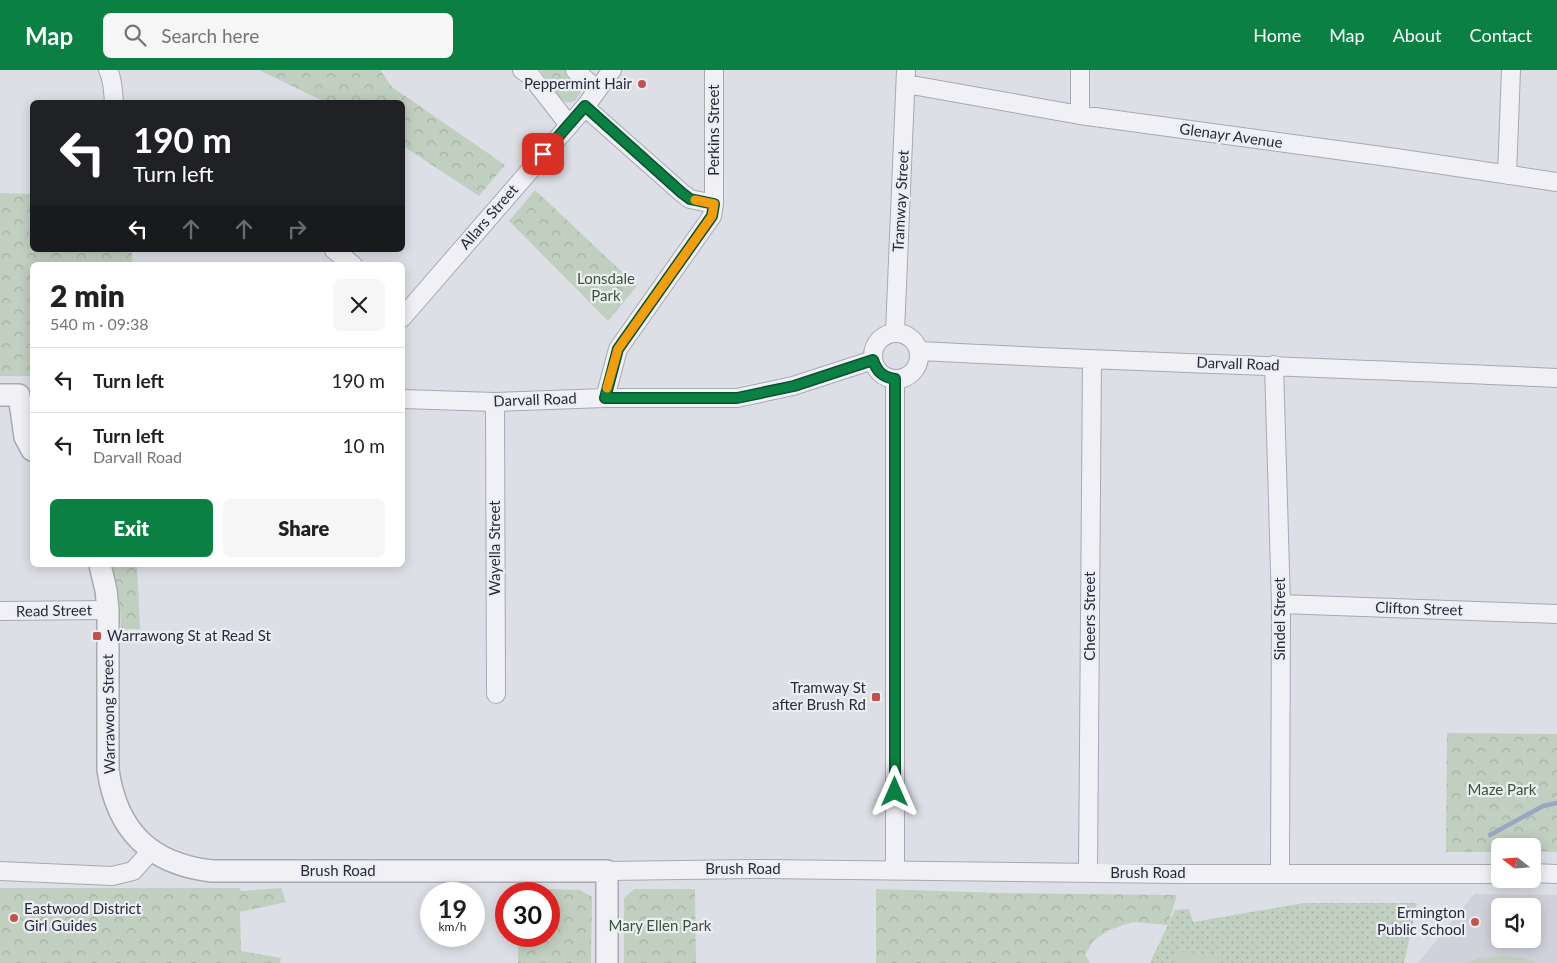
<!DOCTYPE html>
<meta charset="utf-8">
<style>
body{margin:0;font-family:Lato,sans-serif;background:#f6f6f6;color:#202124;height:100vh;display:flex;flex-direction:column;font-size:19px;white-space:nowrap}
*{box-sizing:border-box;margin:0}
p{font-size:16px;color:#757577}
.icon{flex:none;width:28px;height:28px;fill:none;stroke:currentColor;stroke-width:2;stroke-linecap:round;stroke-linejoin:round}
.map{position:relative;flex:1;overflow:hidden}
.details{position:absolute;left:30px;top:192px;width:375px;height:305px;display:flex;flex-direction:column;background:#fff;border-radius:8px;box-shadow:0 2px 12px #0003}
.details>*{flex:none}
.hud{position:absolute;left:30px;top:30px;width:375px;height:152px;border-radius:8px;box-shadow:0 2px 12px #0003;background:#202124;color:#fff;overflow:hidden}
.needle{width:32px;rotate:287deg}
.fabs{position:absolute;left:1491px;top:768px;display:grid;gap:10px}
.fabs a{display:grid;place-items:center;width:50px;height:50px;border-radius:8px;background:#fff;box-shadow:0 2px 12px #0003;font-size:25px}
.speed{position:absolute;left:420px;top:812px;display:flex;gap:10px;font-size:25px;font-weight:700;text-align:center}
.speed>*{display:grid;place-content:center;width:65px;height:65px;border-radius:50%;background:#fff;box-shadow:0 2px 12px #0003;line-height:1}
.speed small{font-size:12px;font-weight:400}
.speed .limit{border:8px solid #d22;background:#fff;color:#111}
.pin{position:absolute;display:grid;place-items:center;width:42px;height:42px;color:#fff;margin:-21px;border-radius:10px;box-shadow:0 2px 8px #0006}
.me{position:absolute;width:55px;margin:-28px;rotate:0deg;stroke-linejoin:round;filter:drop-shadow(0 0 4px #0008)}
.turn{display:flex;align-items:center;gap:18px;height:105px;padding:0 20px;font-size:22px}
.turn .icon{width:65px;height:65px;stroke-width:2.5}
.turn b{display:block;font-size:35px;line-height:42px}
.lanes{display:flex;align-items:center;height:48px;padding:0 20px;background:#0003;justify-content:center;gap:25px;direction:ltr}
.lanes .off{opacity:.35}
.round{display:grid;place-items:center;flex:none;width:52px;height:52px;border-radius:8px;background:#f6f6f6}
.overview{display:flex;align-items:center;justify-content:space-between;height:85px;padding:0 20px}
h1{font-size:30px;font-weight:800;line-height:38px}
.action{display:flex;gap:10px;margin-top:auto;padding:10px 20px}
.action a{flex:1;height:58px;border-radius:8px;background:#0b8043;color:#fff;font-size:20px;font-weight:800;line-height:58px;text-align:center}
.action a+a{background:#f6f6f6;color:#202124}
ul{padding:0;list-style:none}
li{display:flex;align-items:center;gap:15px;height:65px;padding:0 20px;border-top:1px solid #e0e0e0}
li div{flex:1}
li b{display:block;font-size:19px}
li em{font-style:normal}
header{display:flex;align-items:center;gap:30px;box-sizing:border-box;height:70px;padding:0 25px;background:#0b8043;color:#fff}
header strong{font-size:24px}
nav{display:flex;gap:28px;margin-inline-start:auto;font-size:18px}
.search{width:350px;height:45px;background:#f6f6f6;display:flex;align-items:center;gap:12px;box-sizing:border-box;padding:0 18px;border-radius:8px;color:#757577;font-size:19px}
.map>svg:first-child{display:block}
.built{fill:#d0d1db;fill-rule:evenodd}
.grass{fill:url(#grass-dots)}
.forest{fill:url(#forest-crowns)}
.pitch{fill:#c0cfbf}
.lines{fill:none;stroke-linecap:round;stroke-linejoin:round}
.stream{stroke:#9ba5c4;stroke-width:4.5}
.minor-casing{stroke:#a7a9b3;stroke-width:20}
.tertiary-casing{stroke:#a7a9b3;stroke-width:24}
.minor{stroke:#f0f0f5;stroke-width:18}
.tertiary{stroke:#f0f0f5;stroke-width:21}
.route-casing{stroke:#07532c;stroke-width:12}
.route{stroke:#0b8043;stroke-width:9}
.slow{stroke:#f59e0b;stroke-width:9}
.poi-dot{fill:#c3534a;stroke:#eceef4;stroke-width:2}
.labels{text-anchor:middle;stroke-width:4.5;stroke-linejoin:round;paint-order:stroke}
.poi-label{font-size:15px;fill:#282b3b;stroke:#eceef4;text-anchor:end}
.street-label{font-size:15px;fill:#282b3b;stroke:#eceef4}
.park-label{font-size:15px;fill:#365637;stroke:#eceef4}
</style>
<header>
<strong>Map</strong>
<div class="search"><svg class="icon" aria-label="search" viewBox="0 0 24 24"><circle cx="10" cy="10" r="6"/><path d="M15 15l6 6"/></svg>Search here</div>
<nav><a>Home</a><a>Map</a><a>About</a><a>Contact</a></nav>
</header>
<div class="map">
<svg width="1557" height="893" viewBox="0 0 1557 893">
<defs>
<pattern id="grass-dots" width="8" height="8" patternUnits="userSpaceOnUse" patternTransform="scale(1.25)"><rect width="8" height="8" fill="#c0cfbf"/><path d="M2 2h.1M6 6h.1" fill="none" stroke="#a5b2a5" stroke-width="1.8" stroke-linecap="round"/></pattern>
<pattern id="forest-crowns" width="20" height="18" patternUnits="userSpaceOnUse" patternTransform="scale(1.25)"><rect width="20" height="18" fill="#c0cfbf"/><path d="M2 6a3 3 0 1 1 6 0M12 15a3 3 0 1 1 6 0" fill="none" stroke="#a5b2a5"/></pattern>
</defs>
<rect width="100%" height="100%" fill="#dddfe6"/>
<path class="built" d="M 1474,824 L 1557,825 L 1557,893 L 1418,893 ZM 1500,836 L 1532,836 L 1532,869 L 1500,869 Z"/>
<path class="grass" d="M 1304,833 L 1417,833 L 1404,893 L 1150,893 L 1175,840 L 1189,839 L 1193,852 Z"/>
<path class="forest" d="M 259,0 L 380,0 L 392,17 L 505,95 L 479,126 L 403,76 L 402,32 L 325,32 Z
M 541,0 L 566,0 L 573,6 L 581,14 L 582,20 L 575,31 C 562,36 559,26 553,17 C 549,11 543,6 541,0 Z
M 535,120 L 637,216 L 608,251 L 509,151 Z
M 0,123 L 32,124 L 32,180 L 132,180 L 132,195 L 32,195 L 32,306 L 0,306 Z
M 110,495 L 137,495 L 140,559 L 121,559 C 120,537 120,516 110,495 Z
M 1447,663 L 1557,664 L 1557,782 L 1533,781 L 1532,776 L 1500,776 L 1500,782 L 1446,782 Z
M 0,818 L 240,818 L 241,821 L 281,818 L 286,832 L 240,842 L 241,881 L 281,888 L 280,893 L 0,893 Z
M 518,818 L 580,820 L 592,827 L 591,893 L 518,893 L 518,866 L 549,866 L 549,824 L 518,824 Z
M 634,819 L 695,819 L 696,893 L 624,893 L 624,828 Z
M 876,819 L 1003,823 L 1177,825 L 1168,855 L 1133,852 L 1109,860 L 1093,871 L 1085,885 L 1090,893 L 876,893 Z"/>
<path class="pitch" d="M 1176,881 L 1218,885 L 1217,893 L 1174,893 Z
M 1503,886 L 1524,888 L 1536,893 L 1466,893 L 1481,888 Z"/>
<g class="lines">
<path class="stream" d="M 1490,765 L 1543,736 L 1557,733"/>
<g class="minor-casing">
<path id="minor" d="M 108,0 C 113,9 113,22 114,32
M 522,0 L 531,6 L 569,55
M 575,0 L 597,20
M 906,14 L 1080,45 L 1396,88 L 1557,112
M 585,37 L 682,123 L 690,129 L 714,134
M 1080,45 L 1080,0
M 1507,105 L 1511,0
M 334,180 L 353,195
M 402,248 L 585,37 L 612,0
M 895,262 L 906,0
M873 286a23 23 0 1 1 46 0a23 23 0 1 1-46 0Z
M 919,281 C 1131,292 1344,298 1557,308
M 1274,295 L 1281,534 L 1280,803
M 895,309 L 895,800
M 605,328 L 618,279 L 712,146 L 714,134 L 714,0
M 402,329 L 495,332 L 605,328 L 737,328 L 793,316 L 873,290
M 495,332 L 496,624
M 1281,534 L 1557,544
M 0,541 L 108,540
M 0,801 L 112,806 L 133,801 L 151,781
M 607,801 L 754,799 L 1179,804 L 1500,804
M 1088,803 L 1092,290
M 1532,803 L 1557,804"/>
</g>
<g class="tertiary-casing">
<path id="tertiary" d="M 0,325 L 19,325 L 25,367 L 32,380
M 100,495 L 106,520 L 108,540 L 108,700 C 117,761 150,794 212,801 L 607,801 L 607,893"/>
</g>
<use href="#minor" class="minor"/>
<use href="#tertiary" class="tertiary"/>
</g>
<g class="lines">
<g class="route-casing">
<path id="route" d="M 543,84 L 585,36 L 682,123 L 690,129 L 714,134 L 712,146 L 618,279 L 605,328 L 737,328 L 794,316 L 873,290 C 877,302 883,307 895,309 L 895,722"/>
</g>
<use href="#route" class="route"/>
<path class="slow" d="M 607,318 L 618,279 L 712,146 L 714,134 L 695,130"/>
</g>
<g class="poi-dot">
<circle cx="642" cy="14" r="5"/>
<rect x="92" y="561" width="10" height="10" rx="2.5"/>
<rect x="871" y="622" width="10" height="10" rx="2.5"/>
<circle cx="14" cy="848" r="5"/>
<circle cx="1475" cy="852" r="5"/>
</g>
<g class="labels">
<g class="poi-label">
<text x="632" y="19">Peppermint Hair</text>
<text x="107" y="571" text-anchor="start">Warrawong St at Read St</text>
<text x="866" y="623">Tramway St<tspan x="866" dy="17">after Brush Rd</tspan></text>
<text x="24" y="844" text-anchor="start">Eastwood District<tspan x="24" dy="17">Girl Guides</tspan></text>
<text x="1465" y="848">Ermington<tspan x="1465" dy="17">Public School</tspan></text>
</g>
<g class="street-label">
<text transform="translate(714 60) rotate(-90)" y="5">Perkins Street</text>
<text transform="translate(1231 66) rotate(8)" y="5">Glenayr Avenue</text>
<text transform="translate(901 131) rotate(-87)" y="5">Tramway Street</text>
<text transform="translate(489 147) rotate(-49)" y="5">Allars Street</text>
<text transform="translate(1238 294) rotate(2)" y="5">Darvall Road</text>
<text transform="translate(535 330) rotate(-2)" y="5">Darvall Road</text>
<text transform="translate(495 478) rotate(-90)" y="5">Wayella Street</text>
<text transform="translate(1419 539) rotate(2)" y="5">Clifton Street</text>
<text transform="translate(54 541) rotate(-1)" y="5">Read Street</text>
<text transform="translate(1090 546) rotate(-90)" y="5">Cheers Street</text>
<text transform="translate(1280 549) rotate(-90)" y="5">Sindel Street</text>
<text transform="translate(109 644) rotate(-91)" y="5">Warrawong Street</text>
<text x="743" y="804">Brush Road</text>
<text x="338" y="806">Brush Road</text>
<text x="1148" y="808">Brush Road</text>
</g>
<g class="park-label">
<text x="606" y="214">Lonsdale<tspan x="606" dy="17">Park</tspan></text>
<text x="1502" y="725">Maze Park</text>
<text x="660" y="861">Mary Ellen Park</text>
</g>
</g>
</svg>
<div class="fabs">
<a><svg class="needle" viewBox="-14 -14 28 28"><path d="M0-13l5 13h-10z" fill="#e53935"/><path d="M0 13l5-13h-10z" fill="#757577"/></svg></a>
<a><svg class="icon" aria-label="sound" viewBox="0 0 24 24"><path d="M4 9h4l5-4v14l-5-4H4zM17 9q2 3 0 6"/></svg></a>
</div>
<div class="speed"><div>19<small>km/h</small></div><div class="limit">30</div></div>
<div class="pin" style="left:543px;top:84px;background:#d93025"><svg class="icon" aria-label="arrive" viewBox="0 0 24 24"><path d="M6 21V4h12l-3 4 3 4H6"/></svg></div>
<svg class="me" style="left:895px;top:722px" viewBox="-20 -20 40 40"><path d="M0-17L14 15 0 8-14 15z" fill="#0b8043" stroke="#fff" stroke-width="4"/></svg>
<div class="hud">
<div class="turn"><svg class="icon" aria-label="left" viewBox="0 0 24 24"><path d="M17 20v-9H6M10 6l-5 5 5 5"/></svg><div><b>190 m</b>Turn left</div></div>
<div class="lanes"><svg class="icon" aria-label="left" viewBox="0 0 24 24"><path d="M17 20v-9H6M10 6l-5 5 5 5"/></svg><svg class="icon off" aria-label="ahead" viewBox="0 0 24 24"><path d="M12 20V5M6 11l6-6 6 6"/></svg><svg class="icon off" aria-label="ahead" viewBox="0 0 24 24"><path d="M12 20V5M6 11l6-6 6 6"/></svg><svg class="icon off" aria-label="right" viewBox="0 0 24 24"><path d="M7 20v-9h11M14 6l5 5-5 5"/></svg></div>
</div>
<section class="details">
<div class="overview"><div><h1>2 min</h1><p>540 m · 09:38</p></div><a class="round"><svg class="icon" aria-label="close" viewBox="0 0 24 24"><path d="M6 6l12 12M18 6L6 18"/></svg></a></div>
<ul>
<li><svg class="icon" aria-label="left" viewBox="0 0 24 24"><path d="M17 20v-9H6M10 6l-5 5 5 5"/></svg><div><b>Turn left</b></div><em>190 m</em></li>
<li><svg class="icon" aria-label="left" viewBox="0 0 24 24"><path d="M17 20v-9H6M10 6l-5 5 5 5"/></svg><div><b>Turn left</b><p>Darvall Road</p></div><em>10 m</em></li>
</ul>
<div class="action"><a>Exit</a><a>Share</a></div>
</section>
</div>
